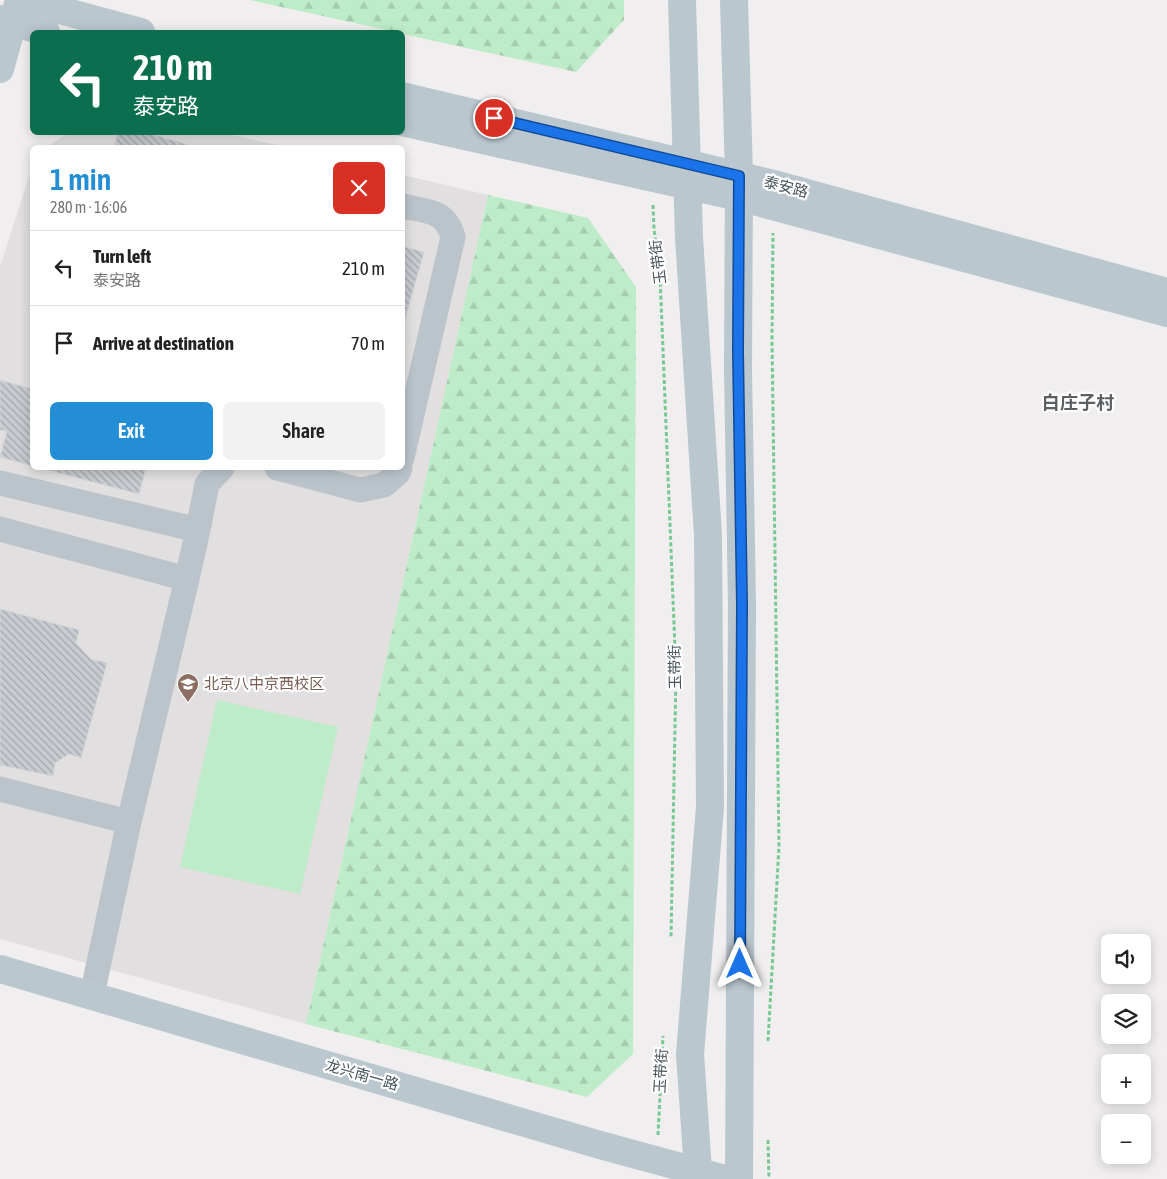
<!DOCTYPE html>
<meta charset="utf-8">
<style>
body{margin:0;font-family:"Asap Condensed","Noto Sans SC",sans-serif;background:#f2f2f2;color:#222;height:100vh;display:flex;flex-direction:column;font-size:19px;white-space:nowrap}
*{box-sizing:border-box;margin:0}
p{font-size:16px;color:#767676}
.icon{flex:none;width:28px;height:28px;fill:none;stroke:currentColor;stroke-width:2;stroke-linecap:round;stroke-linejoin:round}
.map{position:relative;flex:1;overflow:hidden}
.drawer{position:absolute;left:30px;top:145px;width:375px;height:325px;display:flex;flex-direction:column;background:#fff;border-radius:8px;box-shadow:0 2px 12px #0003}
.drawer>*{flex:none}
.hud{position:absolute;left:30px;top:30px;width:375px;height:105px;border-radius:8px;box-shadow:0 2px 12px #0003;background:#0b6e4f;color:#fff;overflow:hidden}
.controls{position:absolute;left:1101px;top:934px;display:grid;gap:10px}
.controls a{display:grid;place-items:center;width:50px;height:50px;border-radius:8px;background:#fff;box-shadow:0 2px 12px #0003;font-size:25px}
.pin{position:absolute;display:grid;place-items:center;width:42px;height:42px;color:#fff;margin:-21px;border:2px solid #fff;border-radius:50%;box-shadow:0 1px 5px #0007}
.me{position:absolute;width:55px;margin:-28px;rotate:0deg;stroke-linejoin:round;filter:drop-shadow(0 0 4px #0008)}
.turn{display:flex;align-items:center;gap:18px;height:105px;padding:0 20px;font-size:22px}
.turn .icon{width:65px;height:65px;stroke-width:2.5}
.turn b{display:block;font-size:35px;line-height:42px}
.round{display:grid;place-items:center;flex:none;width:52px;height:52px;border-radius:8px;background:#f2f2f2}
.overview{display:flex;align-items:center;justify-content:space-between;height:85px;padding:0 20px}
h1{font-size:30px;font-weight:600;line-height:38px;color:#238ed5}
.primary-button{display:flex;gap:10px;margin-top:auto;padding:10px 20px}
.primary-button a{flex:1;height:58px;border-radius:8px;background:#238ed5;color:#fff;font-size:20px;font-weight:600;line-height:58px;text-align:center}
.primary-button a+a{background:#f2f2f2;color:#222}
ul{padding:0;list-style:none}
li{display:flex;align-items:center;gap:15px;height:75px;padding:0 20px;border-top:1px solid #e0e0e0}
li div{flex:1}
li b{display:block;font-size:19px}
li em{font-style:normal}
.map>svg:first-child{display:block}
.education{fill:#e1dfdf}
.green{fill:#beecc8}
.forest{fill:url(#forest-firs)}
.building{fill:url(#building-back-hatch);stroke:#d2d5d9}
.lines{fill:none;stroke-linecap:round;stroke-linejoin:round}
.path{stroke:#78c893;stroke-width:3;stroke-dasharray:4 2.5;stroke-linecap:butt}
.street{stroke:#bac4ca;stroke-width:25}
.secondary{stroke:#bac7cf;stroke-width:28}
.route-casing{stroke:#114b97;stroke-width:12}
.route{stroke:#1a73e8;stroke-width:9}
.labels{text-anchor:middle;stroke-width:4.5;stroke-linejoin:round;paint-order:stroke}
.street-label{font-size:15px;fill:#47545a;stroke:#fff}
.education-label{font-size:15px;fill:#785e54;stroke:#fff;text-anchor:start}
.quarter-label{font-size:18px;font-weight:bold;fill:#5b5f62;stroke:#fff}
</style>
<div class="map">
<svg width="1167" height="1179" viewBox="0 0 1167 1179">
<defs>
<pattern id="forest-firs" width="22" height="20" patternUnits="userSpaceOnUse" patternTransform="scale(1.25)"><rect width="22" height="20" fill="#beecc8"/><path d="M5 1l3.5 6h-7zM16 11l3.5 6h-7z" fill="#a5ccae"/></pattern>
<pattern id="building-back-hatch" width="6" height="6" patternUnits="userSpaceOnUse" patternTransform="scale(1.25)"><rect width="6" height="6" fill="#c8ccd0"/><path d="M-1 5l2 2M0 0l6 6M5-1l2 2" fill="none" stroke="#a4a8ac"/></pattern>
</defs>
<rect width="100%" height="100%" fill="#f0eeee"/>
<path class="education" d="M 70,132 L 223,133 L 286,147 L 45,148 Z
M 32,167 L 32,468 L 402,468 L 403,175 L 488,195 L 306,1024 L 0,939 L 0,267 Z"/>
<path class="green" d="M 217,700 L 338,727 L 300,894 L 180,867 Z"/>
<path class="forest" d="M 249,0 L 624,0 L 624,20 L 576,72 L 403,34 L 402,32 L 396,32 Z
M 488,195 L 588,218 L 636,287 L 633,1054 L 587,1097 L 306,1024 Z"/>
<path class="building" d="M 118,132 L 144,132 L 199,148 L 114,148 Z
M 402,246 L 424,252 L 402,330 Z
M 0,380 L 32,389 L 32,466 L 0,457 L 7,431 L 0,430 Z
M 40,468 L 146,468 L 139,494 Z
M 0,609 L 79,630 L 76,643 L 91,659 L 107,663 L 81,758 L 69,754 L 55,763 L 53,776 L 0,765 Z"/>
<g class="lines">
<path class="path" d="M 653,205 L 654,229 L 660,276 L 676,674 L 671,938
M 768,1041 L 779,846 L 772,339 L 773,233
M 658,1135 L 663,1036
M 768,1140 L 769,1179"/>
<path class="street" d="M 402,206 C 426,211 446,210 453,237 L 402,458
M 277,468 L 360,490 L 384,485 L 398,473 L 400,468
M 0,483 L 198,530 L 187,579 L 0,529
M 198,530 L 207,484 L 222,468
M 0,789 L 129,822
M 92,995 L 129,822 L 187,579"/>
<path class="secondary" d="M 22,0 L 141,32
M 682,0 L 689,237 L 708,535 L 710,807 L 690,1054 L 698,1171 L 697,1179
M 734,0 L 739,175 L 738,369 L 742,605 L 739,1179
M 0,19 L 46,32
M 0,69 L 19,0
M 402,96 L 774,184 L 1167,292
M 402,122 L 739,197 L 1167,313
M 0,969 L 600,1145 L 725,1179"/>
</g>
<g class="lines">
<g class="route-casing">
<path id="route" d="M 494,118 L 739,176 L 738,352 L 742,605 L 740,964"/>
</g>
<use href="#route" class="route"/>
</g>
<defs>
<g id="school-pin" transform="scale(1.125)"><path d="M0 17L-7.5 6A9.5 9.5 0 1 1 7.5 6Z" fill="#8d6e63" stroke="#fff"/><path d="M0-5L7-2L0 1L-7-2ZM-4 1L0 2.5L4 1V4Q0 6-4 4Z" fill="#fff"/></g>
</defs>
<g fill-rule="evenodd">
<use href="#school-pin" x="188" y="684"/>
</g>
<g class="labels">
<g class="street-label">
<text transform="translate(786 187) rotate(15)" y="5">泰安路</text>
<text transform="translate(658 262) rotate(-97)" y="5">玉带街</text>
<text transform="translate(675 667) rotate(-91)" y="5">玉带街</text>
<text transform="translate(661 1071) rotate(-87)" y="5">玉带街</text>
<text transform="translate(362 1075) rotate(16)" y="5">龙兴南一路</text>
</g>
<g class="education-label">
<text x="204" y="689">北京八中京西校区</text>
</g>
<g class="quarter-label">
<text x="1078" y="409">白庄子村</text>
</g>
</g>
</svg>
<div class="controls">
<a><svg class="icon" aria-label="sound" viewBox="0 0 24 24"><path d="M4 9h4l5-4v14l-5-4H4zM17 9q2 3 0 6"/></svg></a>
<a><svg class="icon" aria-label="layers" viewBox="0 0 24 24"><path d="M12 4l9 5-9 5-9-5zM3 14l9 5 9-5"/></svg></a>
<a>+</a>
<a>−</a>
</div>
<div class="pin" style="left:494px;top:118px;background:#d93025"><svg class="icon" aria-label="arrive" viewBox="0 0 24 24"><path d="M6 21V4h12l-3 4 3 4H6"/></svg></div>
<svg class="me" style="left:740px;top:964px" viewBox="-20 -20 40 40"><path d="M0-17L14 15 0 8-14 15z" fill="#1a73e8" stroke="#fff" stroke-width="4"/></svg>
<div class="hud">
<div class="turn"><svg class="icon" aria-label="left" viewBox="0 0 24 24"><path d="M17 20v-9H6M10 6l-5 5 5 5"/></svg><div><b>210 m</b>泰安路</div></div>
</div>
<section class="drawer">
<div class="overview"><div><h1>1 min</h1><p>280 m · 16:06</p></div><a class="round" style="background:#d93025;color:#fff"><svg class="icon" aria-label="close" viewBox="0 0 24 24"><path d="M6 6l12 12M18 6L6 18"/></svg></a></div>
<ul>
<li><svg class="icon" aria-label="left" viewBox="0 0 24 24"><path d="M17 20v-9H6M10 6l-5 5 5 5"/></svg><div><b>Turn left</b><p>泰安路</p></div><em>210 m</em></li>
<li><svg class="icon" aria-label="arrive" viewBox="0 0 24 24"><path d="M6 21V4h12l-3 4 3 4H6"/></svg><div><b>Arrive at destination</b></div><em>70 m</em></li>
</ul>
<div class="primary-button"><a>Exit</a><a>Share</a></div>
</section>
</div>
